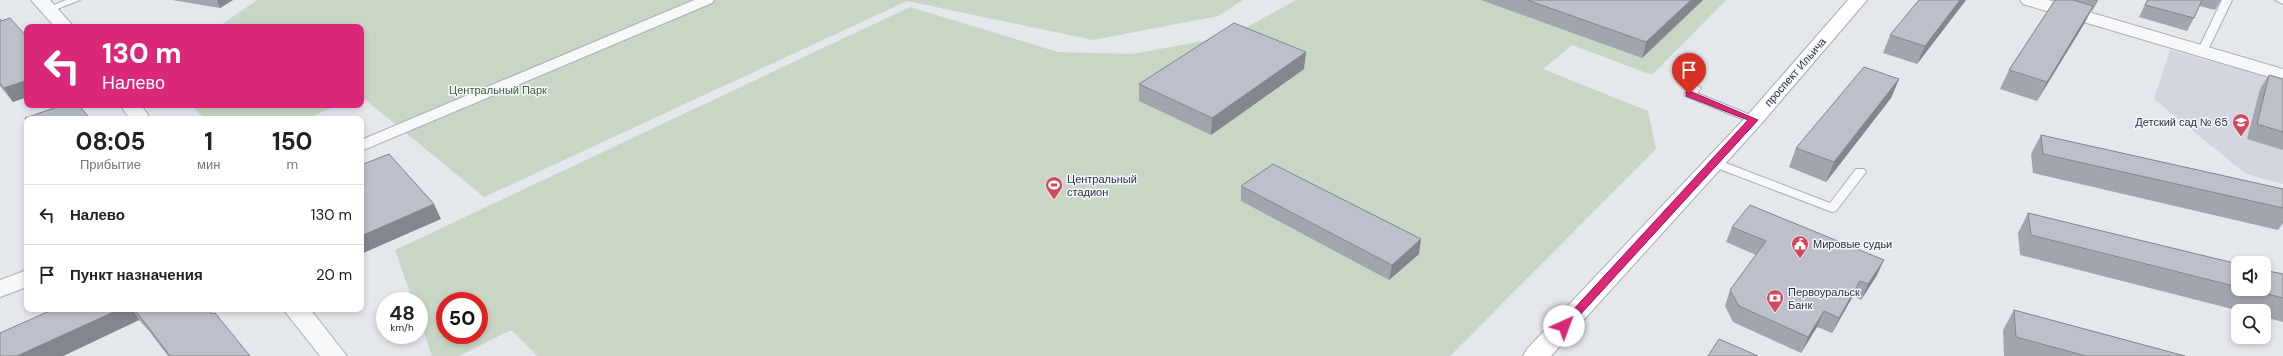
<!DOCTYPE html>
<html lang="ru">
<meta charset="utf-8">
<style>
body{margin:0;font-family:"DM Sans",sans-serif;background:#f2f2f2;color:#222;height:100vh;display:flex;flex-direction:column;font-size:15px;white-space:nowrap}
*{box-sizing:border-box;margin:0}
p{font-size:13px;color:#767676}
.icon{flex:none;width:22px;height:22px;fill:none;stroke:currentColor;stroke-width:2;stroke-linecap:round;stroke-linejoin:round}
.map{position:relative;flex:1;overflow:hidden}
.drawer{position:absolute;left:24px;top:116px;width:340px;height:196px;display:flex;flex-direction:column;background:#fff;border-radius:8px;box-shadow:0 2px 6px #0003}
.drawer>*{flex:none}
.hud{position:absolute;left:24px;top:24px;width:340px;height:84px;border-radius:8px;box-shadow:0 2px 6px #0003;background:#db2777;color:#fff;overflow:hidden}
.tools{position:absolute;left:2231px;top:256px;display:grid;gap:8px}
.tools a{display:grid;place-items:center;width:40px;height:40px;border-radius:8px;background:#fff;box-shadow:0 2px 6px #0003;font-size:20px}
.speed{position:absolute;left:376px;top:292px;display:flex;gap:8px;font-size:20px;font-weight:700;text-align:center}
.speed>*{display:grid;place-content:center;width:52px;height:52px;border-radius:50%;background:#fff;box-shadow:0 2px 6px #0003;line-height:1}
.speed small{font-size:10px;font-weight:400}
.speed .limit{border:6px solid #d22;background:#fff;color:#111}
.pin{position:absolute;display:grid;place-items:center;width:34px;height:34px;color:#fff;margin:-41px -17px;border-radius:50% 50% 50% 0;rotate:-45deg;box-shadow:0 0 4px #0007}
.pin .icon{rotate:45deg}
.me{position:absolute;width:44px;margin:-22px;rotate:43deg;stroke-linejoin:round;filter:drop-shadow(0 0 3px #0008)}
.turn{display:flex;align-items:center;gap:14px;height:84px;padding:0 12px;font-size:18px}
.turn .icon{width:52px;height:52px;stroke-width:2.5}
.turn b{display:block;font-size:28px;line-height:34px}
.eta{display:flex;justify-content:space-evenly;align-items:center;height:68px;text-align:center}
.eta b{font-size:24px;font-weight:700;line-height:28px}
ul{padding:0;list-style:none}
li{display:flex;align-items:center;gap:12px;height:60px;padding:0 12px;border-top:1px solid #e0e0e0}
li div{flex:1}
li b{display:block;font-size:15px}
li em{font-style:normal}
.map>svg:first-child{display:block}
.built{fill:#d2d6de}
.green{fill:#c9d6c5;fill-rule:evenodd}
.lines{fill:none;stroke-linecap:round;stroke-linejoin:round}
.service-casing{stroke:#a9aeb7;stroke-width:2}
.pedestrian-casing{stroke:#a9aeb7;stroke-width:2}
.minor-casing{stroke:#a9aeb7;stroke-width:2}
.secondary-casing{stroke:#a9aeb7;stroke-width:2}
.service{fill:#f7f8fa;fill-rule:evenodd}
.pedestrian{fill:#f7f8fa;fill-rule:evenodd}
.minor{fill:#f7f8fa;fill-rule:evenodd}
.secondary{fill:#fff;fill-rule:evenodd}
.wall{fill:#a1a5ae}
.shaded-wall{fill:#83868d}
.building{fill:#bbc0ca;stroke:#83868d}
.route{fill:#db2777;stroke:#8e194d}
.labels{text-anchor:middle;stroke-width:3;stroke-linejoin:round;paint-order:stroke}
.street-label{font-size:11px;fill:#2b3445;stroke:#f4f6f9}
.park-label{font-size:11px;fill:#3f6138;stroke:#f4f6f9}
.poi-label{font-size:11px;fill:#2b3445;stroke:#f4f6f9;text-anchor:start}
</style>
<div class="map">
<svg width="2283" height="356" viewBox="0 0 2283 356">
<rect width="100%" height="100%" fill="#e4e7ec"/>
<path class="built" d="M 2170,50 L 2283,81 L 2283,184 L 2246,174 L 2154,99 Z"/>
<path class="green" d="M 257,0 L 1243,0 L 1218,16 L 1093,40 L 907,1 L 484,197 L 361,96 L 361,27 L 218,27 Z
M 1296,0 L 1726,0 L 1652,75 L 1572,45 L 1543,69 L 1648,111 L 1656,149 L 1450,356 L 537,356 L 511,330 L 459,356 L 432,356 L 419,318 L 419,301 L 413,301 L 395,250 L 910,7 L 1058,52 L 1132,54 L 1231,36 ZM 445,301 L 479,301 L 479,335 L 445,335 Z
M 191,105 L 339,105 L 305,119 L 205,119 Z"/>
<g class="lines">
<g class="service-casing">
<path id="service" d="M 66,0 L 80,0 L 52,11 L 46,11 L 44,9 Z
M 2222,0 L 2232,0 L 2207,52 L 2206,54 L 2198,54 L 2197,52 Z
M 2275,0 L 2283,0 L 2283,4 Z
M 1696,85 L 1701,88 L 1697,93 L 1758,118 L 1760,120 L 1758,122 L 1750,122 L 1685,96 L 1684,94 L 1692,86 Z
M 1713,158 L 1830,203 L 1856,169 L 1864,169 L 1866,172 L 1836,211 L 1832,212 L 1709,165 L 1707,162 Z"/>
</g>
<g class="pedestrian-casing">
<path id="pedestrian" d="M 694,0 L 714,0 L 712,3 L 361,151 L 361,140 Z"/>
</g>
<g class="minor-casing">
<path id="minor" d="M 31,0 L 50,0 L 74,27 L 55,27 Z
M 2020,0 L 2048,0 L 2283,69 L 2283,81 L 2023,4 Z
M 120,105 L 141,105 L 151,119 L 130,119 Z
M 27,270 L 27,287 L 0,297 L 0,280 Z
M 283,309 L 310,309 L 347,356 L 320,356 Z"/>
</g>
<g class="secondary-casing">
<path id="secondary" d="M 1848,0 L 1867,0 L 1761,124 L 1551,356 L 1523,356 L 1527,349 L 1747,116 Z"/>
</g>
<use href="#service" class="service"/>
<use href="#pedestrian" class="pedestrian"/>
<use href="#minor" class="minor"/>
<use href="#secondary" class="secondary"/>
</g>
<path class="wall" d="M 172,0 L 233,0 L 220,8 Z
M 1481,0 L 1703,0 L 1642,58 Z
M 1919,0 L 1966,0 L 1917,64 L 1883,53 L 1890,35 Z
M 2055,0 L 2098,0 L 2092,11 L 2091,11 L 2084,24 L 2037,101 L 2000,89 L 2009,70 Z
M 2147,0 L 2221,0 L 2215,10 L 2199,6 L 2194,18 L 2187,31 L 2139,17 Z
M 0,19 L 1,21 L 27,37 L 27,97 L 13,102 L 0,86 Z
M 1304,69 L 1211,135 L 1139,101 L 1139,84 Z
M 2269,75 L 2283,79 L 2283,150 L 2247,139 L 2260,89 Z
M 1899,79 L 1891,98 L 1826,182 L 1789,167 L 1796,148 Z
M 2041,135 L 2283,189 L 2283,223 L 2278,230 L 2033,173 L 2031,154 Z
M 1241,186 L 1419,254 L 1389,280 L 1241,201 Z
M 2028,213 L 2238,264 L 2238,289 L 2264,289 L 2283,274 L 2283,322 L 2264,317 L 2264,311 L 2240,311 L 2020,255 L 2018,233 Z
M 1732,227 L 1877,275 L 1861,300 L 1853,296 L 1832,333 L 1817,327 L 1801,353 L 1733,322 L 1725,306 L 1730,290 L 1756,255 L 1726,242 Z
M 54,309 L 208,309 L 250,356 L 168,356 L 149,331 L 139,320 L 63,356 L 0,356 Z
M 2014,310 L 2185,356 L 2004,356 L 2003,330 Z"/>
<path class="shaded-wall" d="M 217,0 L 233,0 L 220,8 Z
M 1691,0 L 1703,0 L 1642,58 L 1646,42 Z
M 1960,0 L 1966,0 L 1917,64 L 1925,46 Z
M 2097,0 L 2098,0 L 2092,11 Z
M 2093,6 L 2084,24 L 2037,101 L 2047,82 Z
M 1306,52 L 1304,69 L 1211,135 L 1212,118 Z
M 1899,79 L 1891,98 L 1826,182 L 1834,162 Z
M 27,80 L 27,97 L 13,102 L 4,88 Z
M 434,204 L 441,219 L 361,254 L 361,236 Z
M 1421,239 L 1419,254 L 1389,280 L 1392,265 Z
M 1884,260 L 1877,275 L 1861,300 L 1868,284 Z
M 1860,281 L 1853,296 L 1832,333 L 1839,318 Z
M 120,309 L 132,309 L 139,320 L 63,356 L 17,356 Z
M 1824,311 L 1817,327 L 1801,353 L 1808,337 Z"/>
<path class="building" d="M 1527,0 L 1691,0 L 1646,42 Z
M 1919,0 L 1960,0 L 1925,46 L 1890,35 Z
M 2055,0 L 2073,0 L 2093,6 L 2047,82 L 2009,70 Z
M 2148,0 L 2202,0 L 2194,18 L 2145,5 Z
M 10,18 L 27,37 L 27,80 L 4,88 L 0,84 L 0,19 L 1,21 Z
M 1234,23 L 1306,52 L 1212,118 L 1139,84 Z
M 1864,67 L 1899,79 L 1834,162 L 1796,148 Z
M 2269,75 L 2283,79 L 2283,132 L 2257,124 Z
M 63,105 L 79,105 L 90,119 L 27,119 L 27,121 L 25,118 Z
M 2041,135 L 2283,189 L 2283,208 L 2043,154 Z
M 389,154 L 434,204 L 361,236 L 361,165 Z
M 1273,164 L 1421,239 L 1392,265 L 1241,186 Z
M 1750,205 L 1884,260 L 1868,284 L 1860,281 L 1839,318 L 1824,311 L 1808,337 L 1739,306 L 1730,290 L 1766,241 L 1732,227 Z
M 2028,213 L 2238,264 L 2238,287 L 2031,235 Z
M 2264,270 L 2283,274 L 2283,298 L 2248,289 L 2264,289 Z
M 54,309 L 120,309 L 17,356 L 0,356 L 0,333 Z
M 133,309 L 208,309 L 212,314 L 215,313 L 250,356 L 170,356 L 139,315 Z
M 2014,310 L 2185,356 L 2086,356 L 2016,337 Z
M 1719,339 L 1758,356 L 1708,356 Z"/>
<path class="route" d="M 1686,92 L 1692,92 L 1758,120 L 1568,328 L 1561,328 L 1561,323 L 1748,120 L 1686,96 Z"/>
<defs>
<g id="school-pin" transform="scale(0.9)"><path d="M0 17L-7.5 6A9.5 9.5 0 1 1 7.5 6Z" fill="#d1495b" stroke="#f4f6f9"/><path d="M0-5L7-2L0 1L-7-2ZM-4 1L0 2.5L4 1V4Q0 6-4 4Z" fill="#fff"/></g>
<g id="stadium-pin" transform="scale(0.9)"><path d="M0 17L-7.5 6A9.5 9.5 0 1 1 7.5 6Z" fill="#d1495b" stroke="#f4f6f9"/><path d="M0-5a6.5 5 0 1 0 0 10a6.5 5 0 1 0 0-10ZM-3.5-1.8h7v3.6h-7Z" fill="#fff"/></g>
<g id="civic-pin" transform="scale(0.9)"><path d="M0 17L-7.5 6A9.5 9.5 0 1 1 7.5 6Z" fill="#d1495b" stroke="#f4f6f9"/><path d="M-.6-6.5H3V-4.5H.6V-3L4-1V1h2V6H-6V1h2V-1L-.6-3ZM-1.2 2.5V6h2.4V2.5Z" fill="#fff"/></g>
<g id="bank-pin" transform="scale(0.9)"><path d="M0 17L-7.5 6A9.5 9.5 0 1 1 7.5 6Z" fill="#d1495b" stroke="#f4f6f9"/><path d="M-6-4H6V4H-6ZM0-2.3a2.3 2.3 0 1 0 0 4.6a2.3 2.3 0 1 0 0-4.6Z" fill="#fff"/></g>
</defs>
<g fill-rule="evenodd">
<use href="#school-pin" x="2241" y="122"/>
<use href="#stadium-pin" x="1054" y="185"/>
<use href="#civic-pin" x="1800" y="244"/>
<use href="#bank-pin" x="1775" y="298"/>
</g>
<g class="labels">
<g class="street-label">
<text transform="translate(1795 72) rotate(-49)" y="4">проспект Ильича</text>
</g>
<g class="park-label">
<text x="498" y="94">Центральный Парк</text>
</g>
<g class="poi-label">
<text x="2228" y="126" text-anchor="end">Детский сад № 65</text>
<text x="1067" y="183">Центральный<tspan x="1067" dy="13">стадион</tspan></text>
<text x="1813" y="248">Мировые судьи</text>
<text x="1788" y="296">Первоуральск<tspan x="1788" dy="13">Банк</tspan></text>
</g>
</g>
</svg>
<div class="tools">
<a><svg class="icon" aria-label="sound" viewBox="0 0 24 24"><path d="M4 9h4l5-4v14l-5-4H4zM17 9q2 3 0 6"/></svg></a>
<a><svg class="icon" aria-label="search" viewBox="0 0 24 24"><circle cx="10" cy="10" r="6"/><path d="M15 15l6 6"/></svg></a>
</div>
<div class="speed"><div>48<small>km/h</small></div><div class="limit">50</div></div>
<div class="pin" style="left:1689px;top:94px;background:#d93025"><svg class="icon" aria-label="arrive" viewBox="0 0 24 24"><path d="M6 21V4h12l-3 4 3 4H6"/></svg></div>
<svg class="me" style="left:1564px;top:326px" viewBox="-20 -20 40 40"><circle r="19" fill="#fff"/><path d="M0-13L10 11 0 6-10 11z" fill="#db2777"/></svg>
<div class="hud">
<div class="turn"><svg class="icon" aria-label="left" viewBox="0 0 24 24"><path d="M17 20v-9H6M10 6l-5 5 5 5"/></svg><div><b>130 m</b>Налево</div></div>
</div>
<section class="drawer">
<div class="eta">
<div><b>08:05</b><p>Прибытие</p></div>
<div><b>1</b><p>мин</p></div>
<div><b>150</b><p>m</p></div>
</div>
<ul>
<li><svg class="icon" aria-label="left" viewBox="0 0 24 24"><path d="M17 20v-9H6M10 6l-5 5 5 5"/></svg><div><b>Налево</b></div><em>130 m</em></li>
<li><svg class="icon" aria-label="arrive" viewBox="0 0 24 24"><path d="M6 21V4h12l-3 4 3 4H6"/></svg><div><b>Пункт назначения</b></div><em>20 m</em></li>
</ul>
</section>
</div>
